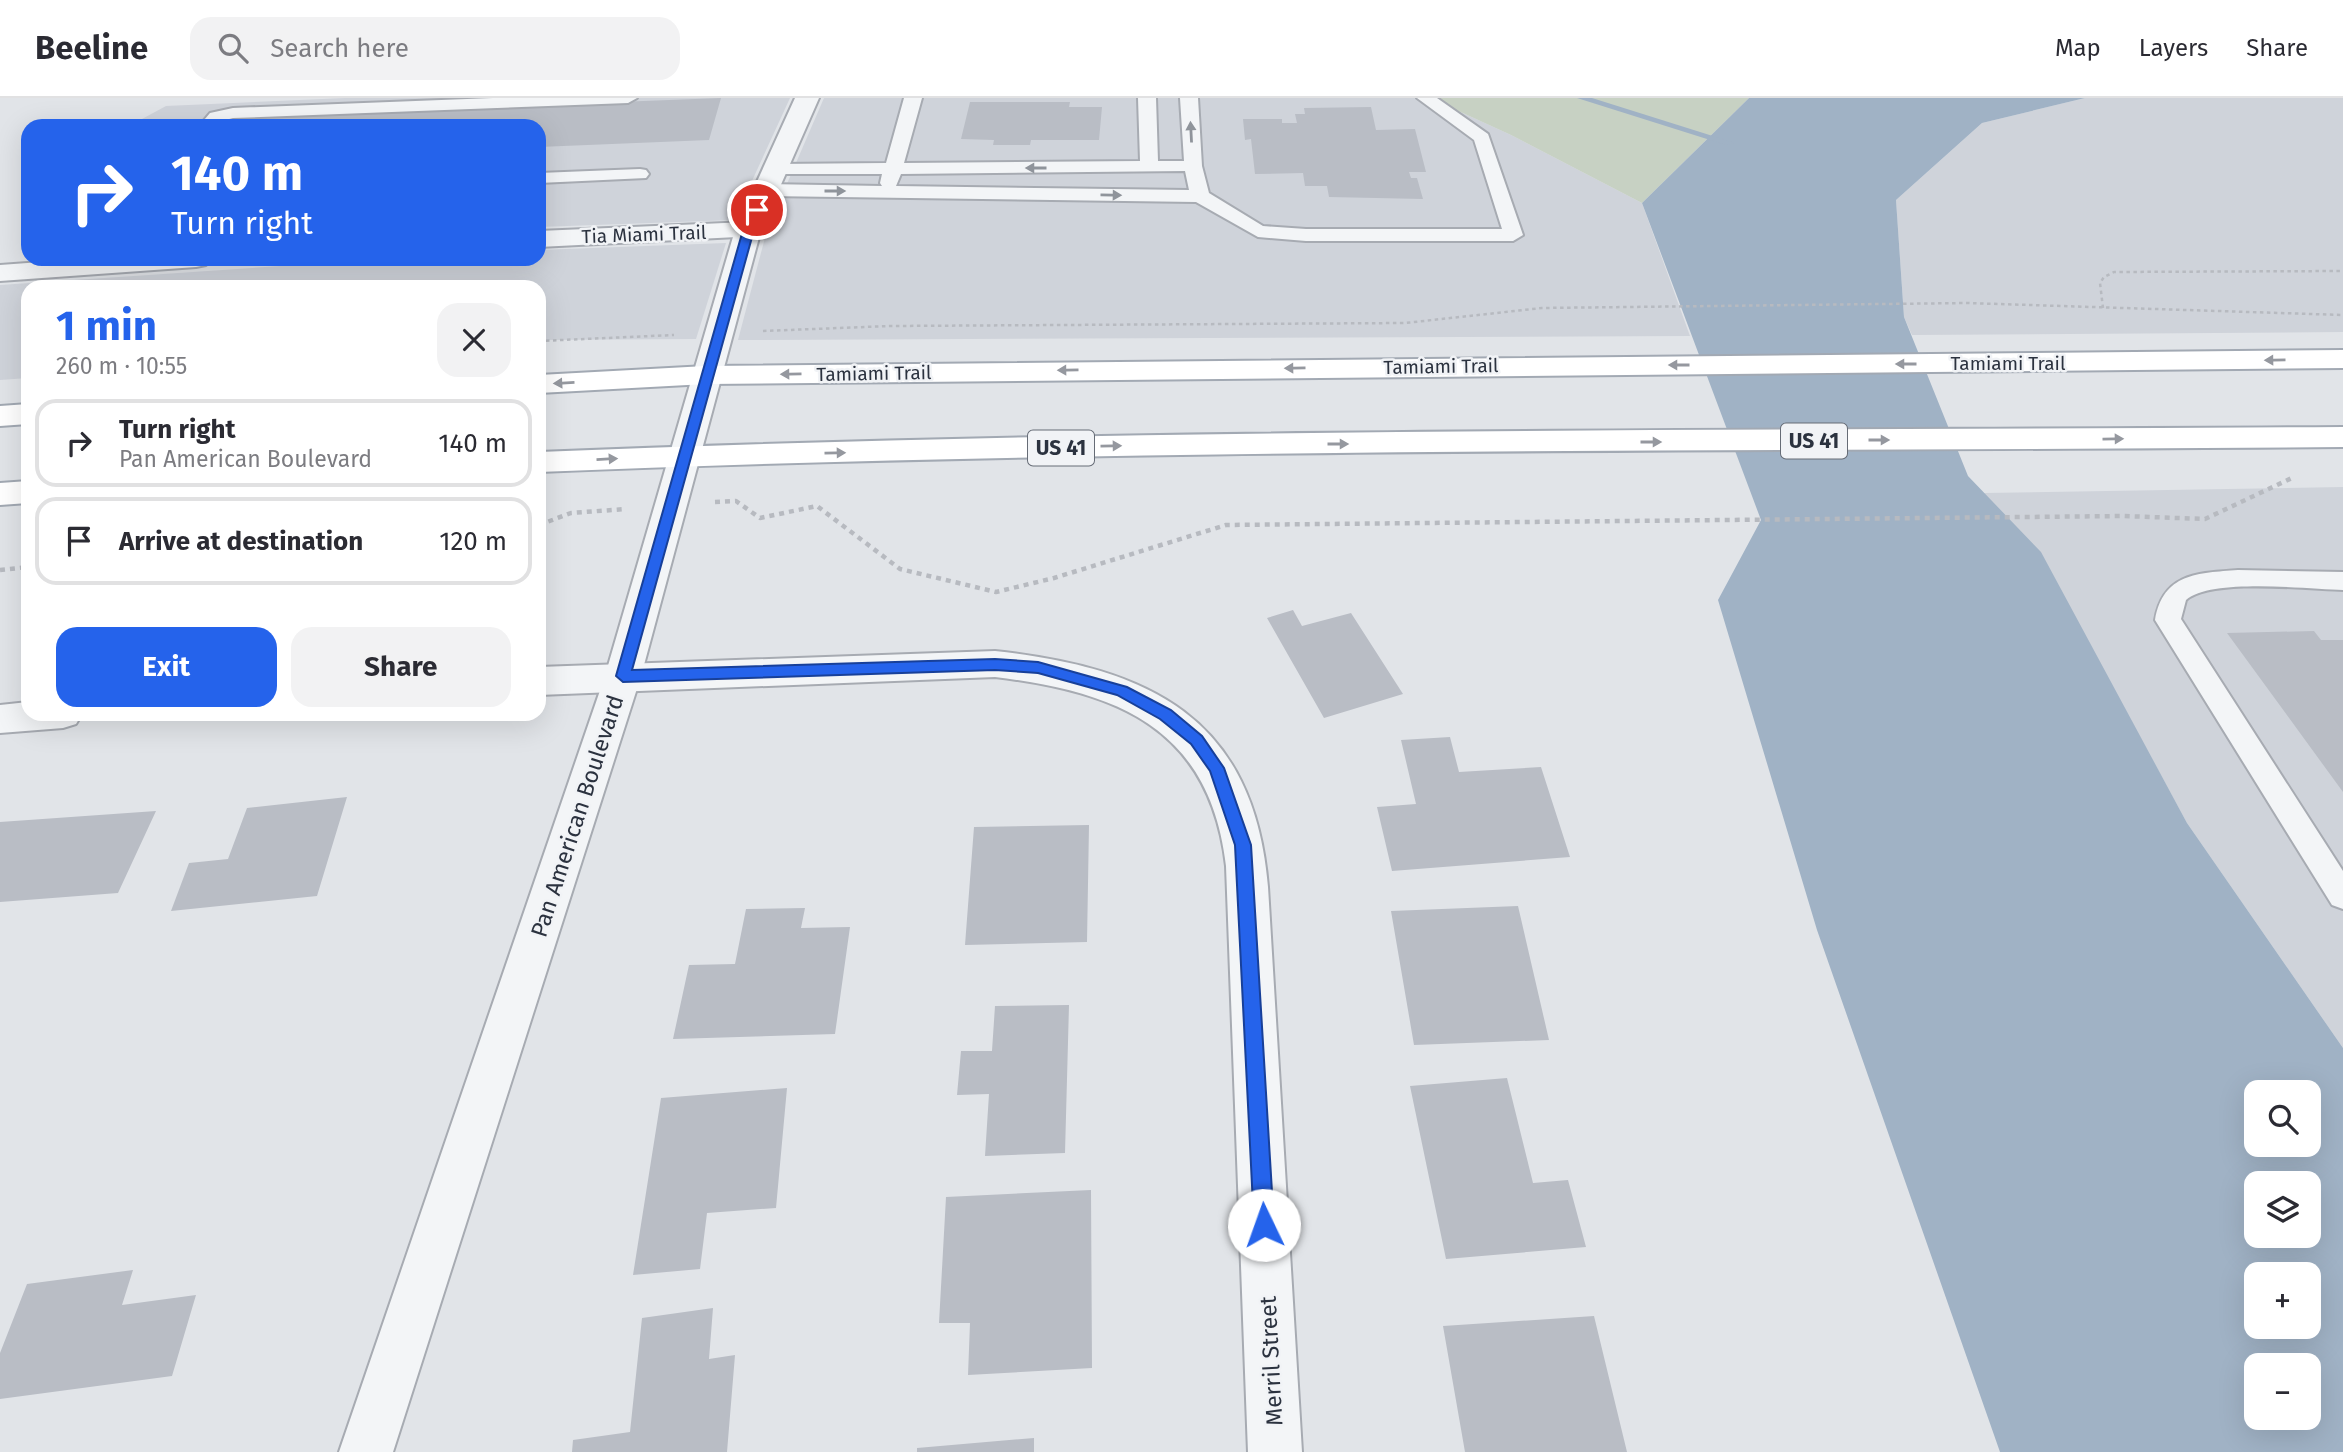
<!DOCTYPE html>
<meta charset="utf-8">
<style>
body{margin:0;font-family:"Fira Sans",sans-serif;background:#f2f2f3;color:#2b2b33;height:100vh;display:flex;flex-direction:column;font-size:26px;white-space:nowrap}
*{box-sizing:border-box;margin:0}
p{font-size:23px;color:#7c7c81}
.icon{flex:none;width:38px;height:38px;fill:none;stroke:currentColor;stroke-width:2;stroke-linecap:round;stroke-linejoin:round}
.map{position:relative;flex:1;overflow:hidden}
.details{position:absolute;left:21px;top:182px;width:525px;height:441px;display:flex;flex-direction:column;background:#fff;border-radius:21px;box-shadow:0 7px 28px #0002}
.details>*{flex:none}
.hud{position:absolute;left:21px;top:21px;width:525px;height:147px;border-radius:21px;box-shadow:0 7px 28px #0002;background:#2563eb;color:#fff;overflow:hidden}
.fabs{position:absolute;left:2244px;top:982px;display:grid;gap:14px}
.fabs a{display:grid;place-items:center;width:77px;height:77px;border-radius:14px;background:#fff;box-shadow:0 7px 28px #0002;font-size:35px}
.pin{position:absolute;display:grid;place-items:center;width:60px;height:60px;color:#fff;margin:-30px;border:4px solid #fff;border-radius:50%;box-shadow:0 2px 7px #0007}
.me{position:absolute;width:77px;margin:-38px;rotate:357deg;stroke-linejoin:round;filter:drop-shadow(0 0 5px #0008)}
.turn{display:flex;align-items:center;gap:24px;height:147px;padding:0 35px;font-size:32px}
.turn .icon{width:91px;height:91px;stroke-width:2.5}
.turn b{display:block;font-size:49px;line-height:60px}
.round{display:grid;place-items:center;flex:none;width:74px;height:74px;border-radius:21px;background:#f2f2f3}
.summary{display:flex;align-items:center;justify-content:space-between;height:119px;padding:0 35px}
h1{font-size:42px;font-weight:700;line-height:52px;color:#2563eb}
.primary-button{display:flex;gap:14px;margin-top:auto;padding:14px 35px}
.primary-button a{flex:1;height:80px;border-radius:21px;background:#2563eb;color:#fff;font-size:28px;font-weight:700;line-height:80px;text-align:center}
.primary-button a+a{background:#f2f2f3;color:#2b2b33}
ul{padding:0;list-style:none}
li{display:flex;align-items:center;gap:21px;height:88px;margin:0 14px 10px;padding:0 21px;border:4px solid #e1e1e2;border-radius:21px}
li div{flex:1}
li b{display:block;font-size:26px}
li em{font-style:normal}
header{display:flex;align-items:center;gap:42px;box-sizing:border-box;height:98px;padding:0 35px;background:#fff;border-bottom:2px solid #e1e1e2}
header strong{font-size:33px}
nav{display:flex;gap:38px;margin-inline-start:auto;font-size:24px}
.search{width:490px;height:63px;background:#f2f2f3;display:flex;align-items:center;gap:18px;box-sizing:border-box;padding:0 24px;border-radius:21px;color:#7c7c81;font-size:26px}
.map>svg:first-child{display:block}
.built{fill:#cfd3da}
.green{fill:#c7d1c3}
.water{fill:#a0b2c5;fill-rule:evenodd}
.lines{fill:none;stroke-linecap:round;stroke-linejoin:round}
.stream{fill:#a0b2c5;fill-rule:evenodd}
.building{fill:#b9bdc5}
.service-casing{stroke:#a7abb2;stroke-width:4}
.minor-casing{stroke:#a7abb2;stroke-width:4}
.tertiary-casing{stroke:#a7abb2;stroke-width:4}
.primary-casing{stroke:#a2a9b3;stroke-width:4}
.path-far1{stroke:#b7bac0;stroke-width:2.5;stroke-dasharray:3.5 3.5;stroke-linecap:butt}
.path{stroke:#b7bac0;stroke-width:4.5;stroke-dasharray:5 5;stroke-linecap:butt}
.service{fill:#f3f5f7;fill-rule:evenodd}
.minor{fill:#f3f5f7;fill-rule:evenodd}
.tertiary{fill:#f3f5f7;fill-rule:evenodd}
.primary{fill:#fff;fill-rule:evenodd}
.oneway{fill:#8f949b}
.oneway2{fill:#95989f}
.route{fill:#2563eb;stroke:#184099;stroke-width:2}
.labels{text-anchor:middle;stroke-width:5;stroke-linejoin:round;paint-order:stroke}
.far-street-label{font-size:19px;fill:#2b323f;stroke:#f1f3f6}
.shield{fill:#f1f3f6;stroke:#666c76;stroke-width:2}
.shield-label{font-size:21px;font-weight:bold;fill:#2b323f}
.street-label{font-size:23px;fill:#2b323f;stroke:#f1f3f6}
</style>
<header>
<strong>Beeline</strong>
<div class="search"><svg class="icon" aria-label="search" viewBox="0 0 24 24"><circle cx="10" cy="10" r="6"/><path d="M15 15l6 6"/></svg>Search here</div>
<nav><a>Map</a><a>Layers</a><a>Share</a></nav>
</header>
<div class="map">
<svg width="2343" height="1354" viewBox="0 0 2343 1354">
<rect width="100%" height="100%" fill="#e1e4e8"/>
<path class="built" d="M 345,0 L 790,0 L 734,122 L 539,129 L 539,28 L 129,28 L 166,8 Z
M 824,0 L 1430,0 L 1511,37 L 1642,105 L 1690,238 L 738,242 L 767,132 Z
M 2085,0 L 2343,0 L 2343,234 L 1912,237 L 1904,219 L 1896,102 L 1982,25 Z
M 726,145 L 696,241 L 539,242 L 539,189 L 28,189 L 28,280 L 0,282 L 0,187 L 384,161 L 539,161 L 539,152 Z
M 2343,389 L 2343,950 L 2187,725 L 2090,547 L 1984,395 Z"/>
<path class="green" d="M 1430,0 L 1749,0 L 1642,105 L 1511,37 Z"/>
<path class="water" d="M 1749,0 L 2085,0 L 1982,25 L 1896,102 L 1904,219 L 1968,378 L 2041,454 L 2187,725 L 2343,950 L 2343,1354 L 2000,1354 L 1817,832 L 1718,502 L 1761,422 L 1642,105 ZM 2256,994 L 2308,994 L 2308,1046 L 2256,1046 ZM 2256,1085 L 2308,1085 L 2308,1138 L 2256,1138 ZM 2256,1176 L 2308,1176 L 2308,1228 L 2256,1228 ZM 2256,1267 L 2308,1267 L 2308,1320 L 2256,1320 Z"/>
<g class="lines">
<path class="stream" d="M 1577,0 L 1592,0 L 1735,45 L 1726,47 Z"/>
</g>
<path class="building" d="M 721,0 L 709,42 L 539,49 L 539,28 L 254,28 L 261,18 Z
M 970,4 L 1070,4 L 1069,9 L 1102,9 L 1099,42 L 1031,42 L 1030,47 L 993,47 L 994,42 L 961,41 Z
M 1371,9 L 1376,32 L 1415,31 L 1426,74 L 1409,74 L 1411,80 L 1417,80 L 1423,101 L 1329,99 L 1327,88 L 1305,88 L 1303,75 L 1255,76 L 1251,41 L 1245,42 L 1243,21 L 1282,21 L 1282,25 L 1297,25 L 1295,16 L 1305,16 L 1304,10 Z
M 1293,512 L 1302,528 L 1351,515 L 1403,596 L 1324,620 L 1267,520 Z
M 2314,533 L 2321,542 L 2343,542 L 2343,694 L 2227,535 Z
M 1450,639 L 1459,674 L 1541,669 L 1570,759 L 1392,773 L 1377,709 L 1416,706 L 1401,642 Z
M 347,699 L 317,798 L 171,813 L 189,765 L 228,761 L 247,710 Z
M 156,713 L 118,795 L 0,804 L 0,724 Z
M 1089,727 L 1087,844 L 965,847 L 974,729 Z
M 1518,808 L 1549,942 L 1414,947 L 1391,813 Z
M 805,810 L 801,830 L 850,829 L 835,936 L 673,941 L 689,867 L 735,866 L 746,811 Z
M 1069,907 L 1065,1055 L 985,1058 L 989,996 L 957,997 L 961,953 L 992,953 L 995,908 Z
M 1507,980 L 1533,1085 L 1568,1082 L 1586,1149 L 1446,1161 L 1410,988 Z
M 787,990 L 776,1110 L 707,1115 L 700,1171 L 633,1177 L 661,1000 Z
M 1091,1092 L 1092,1270 L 968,1277 L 970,1225 L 939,1225 L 946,1099 Z
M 133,1172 L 122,1207 L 196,1197 L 172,1278 L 0,1301 L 0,1255 L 27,1186 Z
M 713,1210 L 709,1261 L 735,1257 L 727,1354 L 572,1354 L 573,1342 L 630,1334 L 642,1220 Z
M 1594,1218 L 1627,1354 L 1465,1354 L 1443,1228 Z
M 1034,1340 L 1034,1354 L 917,1354 L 917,1350 Z"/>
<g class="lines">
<g class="service-casing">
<path id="service" d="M 493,0 L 637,0 L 628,5 L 233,20 L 222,23 L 217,28 L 199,28 L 210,15 L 233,10 Z
M 904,0 L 922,0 L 904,65 L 1140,63 L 1138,0 L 1156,0 L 1158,63 L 1184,63 L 1180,0 L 1198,0 L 1202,68 L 1209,95 L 1263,128 L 1306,131 L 1502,131 L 1474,42 L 1417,0 L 1437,0 L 1488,36 L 1523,137 L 1513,143 L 1306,143 L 1258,139 L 1196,104 L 766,98 L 757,92 L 766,86 L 882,88 L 880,85 L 882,76 L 776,76 L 767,71 L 776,66 L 886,65 ZM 1185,73 L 1189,92 L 896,88 L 901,76 Z
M 640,71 L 646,72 L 649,76 L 646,80 L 539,85 L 539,75 Z
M 2238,472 L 2343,474 L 2343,492 C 2308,491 2211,480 2186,502 L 2181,521 L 2343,773 L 2343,811 L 2332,807 L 2155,522 C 2163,475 2198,475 2238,472 Z"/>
</g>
<g class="minor-casing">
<path id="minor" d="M 748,124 L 757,126 L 761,132 L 757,138 L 539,149 L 539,133 Z
M 82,161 L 210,161 L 206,167 L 196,169 L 0,183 L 0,167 Z
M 995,553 C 1149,570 1254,619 1268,789 L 1302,1354 L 1248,1354 L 1226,768 C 1210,630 1118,594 995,579 L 539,597 L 539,569 Z
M 28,604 L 28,616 L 82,616 L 76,626 L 63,630 L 0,635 L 0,607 Z"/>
</g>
<g class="tertiary-casing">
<path id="tertiary" d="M 795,0 L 819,0 L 761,132 L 641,578 L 393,1354 L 339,1354 L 605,578 L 735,132 Z"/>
</g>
<g class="primary-casing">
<path id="primary" d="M 2343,252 L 2343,270 L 706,286 L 539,295 L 539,277 L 706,268 Z
M 28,306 L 28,326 L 0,328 L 0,308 Z
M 2343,329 L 2343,349 C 1742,354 1140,349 539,374 L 539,354 C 1140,329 1742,333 2343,329 Z
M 28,383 L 28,405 L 0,407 L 0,385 Z"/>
</g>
<path class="path-far1" d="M 2103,210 L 2100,185 L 2104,179 L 2114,174 L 2343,173
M 763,233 L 890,228 L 1405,225 L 1542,210 L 1967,205 L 2343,217
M 539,243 L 674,237"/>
<path class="path" d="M 715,404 L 736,403 L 760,420 L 817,408 L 900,471 L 996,494 L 1054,480 L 1226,427 L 2124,418 L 2205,421 L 2294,379
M 539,427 L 571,415 L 626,411
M 0,472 L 28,469"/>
<use href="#service" class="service"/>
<use href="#minor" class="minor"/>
<use href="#tertiary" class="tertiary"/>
<use href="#primary" class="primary"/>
</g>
<defs><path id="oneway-solid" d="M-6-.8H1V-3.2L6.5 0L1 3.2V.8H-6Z" transform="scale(1.75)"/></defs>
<g class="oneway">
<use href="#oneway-solid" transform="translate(1191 34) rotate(-93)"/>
<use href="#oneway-solid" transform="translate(1036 70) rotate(-180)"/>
<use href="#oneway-solid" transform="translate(835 93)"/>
<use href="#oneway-solid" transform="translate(1111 97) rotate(1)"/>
</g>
<g class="oneway2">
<use href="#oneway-solid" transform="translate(2275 262) rotate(179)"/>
<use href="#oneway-solid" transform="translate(1906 266) rotate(180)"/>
<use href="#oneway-solid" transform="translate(1679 267) rotate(180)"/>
<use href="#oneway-solid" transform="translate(1295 270) rotate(179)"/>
<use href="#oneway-solid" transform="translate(1068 272) rotate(179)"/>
<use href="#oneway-solid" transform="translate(791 276) rotate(179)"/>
<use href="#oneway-solid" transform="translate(564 285) rotate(177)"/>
<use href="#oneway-solid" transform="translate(2113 341) rotate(-1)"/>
<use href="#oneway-solid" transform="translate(1879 342)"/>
<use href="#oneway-solid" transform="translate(1651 344)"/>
<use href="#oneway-solid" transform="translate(1338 346)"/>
<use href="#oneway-solid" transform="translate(1111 348) rotate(-1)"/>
<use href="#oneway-solid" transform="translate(835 355) rotate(-1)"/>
<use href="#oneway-solid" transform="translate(607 361) rotate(-3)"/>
</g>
<path class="route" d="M 754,110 L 763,112 L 754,132 L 632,572 L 995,561 L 1038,564 L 1127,589 L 1171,612 L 1202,638 L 1224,670 L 1251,747 L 1274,1127 L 1271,1134 L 1264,1137 L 1257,1134 L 1254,1127 L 1235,747 L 1210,673 L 1191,646 L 1160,621 L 1117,597 L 1038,575 L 995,572 L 623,584 L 616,578 L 743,132 Z"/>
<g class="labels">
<g class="far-street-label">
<text transform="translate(644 136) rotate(-2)" y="7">Tia Miami Trail</text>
<text x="2008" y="272">Tamiami Trail</text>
<text transform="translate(1441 268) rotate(-1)" y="7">Tamiami Trail</text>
<text transform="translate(874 275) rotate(-1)" y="7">Tamiami Trail</text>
</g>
<g class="shield">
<rect x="1781" y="325.5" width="66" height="35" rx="5"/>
<rect x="1028" y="332.5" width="66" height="35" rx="5"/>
</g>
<g class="shield-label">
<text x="1814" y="350">US 41</text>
<text x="1061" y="357">US 41</text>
</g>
<g class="street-label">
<text transform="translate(577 718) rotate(-72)" y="8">Pan American Boulevard</text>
<text transform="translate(1271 1263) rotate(-93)" y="8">Merril Street</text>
</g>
</g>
</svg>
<div class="fabs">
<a><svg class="icon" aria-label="search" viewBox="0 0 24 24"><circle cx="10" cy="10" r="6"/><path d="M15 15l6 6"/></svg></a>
<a><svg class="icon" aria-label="layers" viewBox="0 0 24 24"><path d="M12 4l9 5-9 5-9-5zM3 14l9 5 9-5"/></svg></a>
<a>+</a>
<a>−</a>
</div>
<div class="pin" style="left:757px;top:112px;background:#d93025"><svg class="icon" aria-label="arrive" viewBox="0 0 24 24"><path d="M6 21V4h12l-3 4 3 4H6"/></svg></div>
<svg class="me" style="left:1264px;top:1127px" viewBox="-20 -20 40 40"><circle r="19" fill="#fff"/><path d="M0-13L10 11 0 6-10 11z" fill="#2563eb"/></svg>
<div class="hud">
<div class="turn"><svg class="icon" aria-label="right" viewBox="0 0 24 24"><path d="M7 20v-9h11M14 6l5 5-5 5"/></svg><div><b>140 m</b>Turn right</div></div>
</div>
<section class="details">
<div class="summary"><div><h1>1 min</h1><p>260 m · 10:55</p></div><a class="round"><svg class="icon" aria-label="close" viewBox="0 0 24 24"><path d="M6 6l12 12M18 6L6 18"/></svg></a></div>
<ul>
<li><svg class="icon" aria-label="right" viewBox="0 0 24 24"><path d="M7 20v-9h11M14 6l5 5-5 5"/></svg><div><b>Turn right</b><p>Pan American Boulevard</p></div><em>140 m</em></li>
<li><svg class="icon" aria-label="arrive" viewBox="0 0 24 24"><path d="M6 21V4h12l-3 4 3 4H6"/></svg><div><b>Arrive at destination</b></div><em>120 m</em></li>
</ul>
<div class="primary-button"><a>Exit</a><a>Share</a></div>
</section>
</div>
